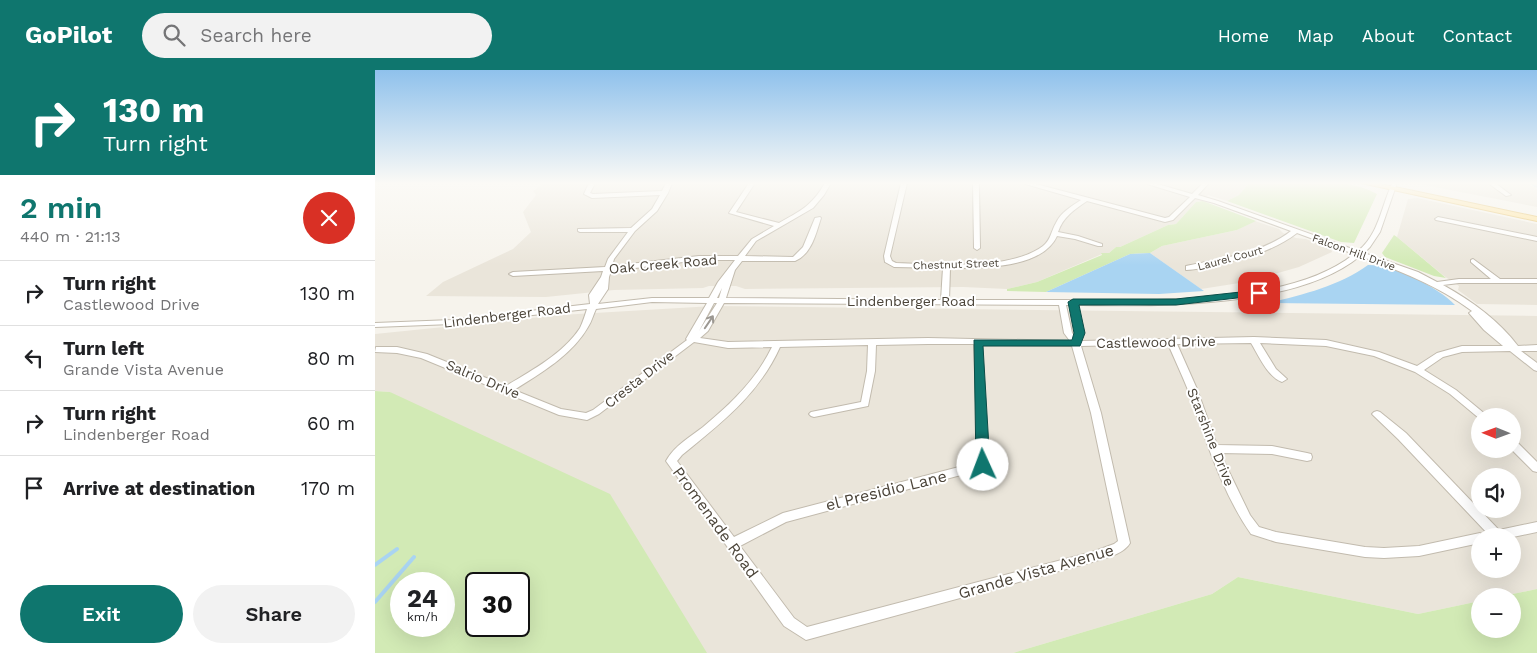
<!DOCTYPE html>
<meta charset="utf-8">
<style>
body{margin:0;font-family:"Work Sans",sans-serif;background:#f2f2f2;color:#202124;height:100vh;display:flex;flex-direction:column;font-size:19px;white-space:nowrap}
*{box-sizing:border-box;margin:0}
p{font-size:16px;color:#757577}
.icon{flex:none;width:28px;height:28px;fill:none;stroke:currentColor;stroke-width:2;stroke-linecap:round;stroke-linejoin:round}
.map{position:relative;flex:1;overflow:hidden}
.sheet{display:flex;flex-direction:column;background:#fff;width:375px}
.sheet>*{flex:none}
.guide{background:#0f766e;color:#fff;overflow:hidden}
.needle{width:32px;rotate:271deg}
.tools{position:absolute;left:1096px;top:338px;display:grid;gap:10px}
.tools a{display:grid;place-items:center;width:50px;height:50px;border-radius:50%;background:#fff;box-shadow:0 5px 20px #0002;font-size:25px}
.speed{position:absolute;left:15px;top:502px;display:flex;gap:10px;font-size:25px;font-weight:700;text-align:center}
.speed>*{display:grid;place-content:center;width:65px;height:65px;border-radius:50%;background:#fff;box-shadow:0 5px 20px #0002;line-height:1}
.speed small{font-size:12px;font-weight:400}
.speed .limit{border:2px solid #111;border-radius:8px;background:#fff;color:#111}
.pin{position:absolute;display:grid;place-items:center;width:42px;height:42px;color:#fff;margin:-21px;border-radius:10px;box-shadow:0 2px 8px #0006}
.me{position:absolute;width:55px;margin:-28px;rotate:358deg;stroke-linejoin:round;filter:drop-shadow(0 0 4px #0008)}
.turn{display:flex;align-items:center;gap:18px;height:105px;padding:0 20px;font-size:22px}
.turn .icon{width:65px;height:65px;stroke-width:2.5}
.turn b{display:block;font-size:35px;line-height:42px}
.round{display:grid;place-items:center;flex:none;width:52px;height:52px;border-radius:26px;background:#f2f2f2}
.overview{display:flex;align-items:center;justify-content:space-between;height:85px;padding:0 20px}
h1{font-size:30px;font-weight:600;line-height:38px;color:#0f766e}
.action{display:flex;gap:10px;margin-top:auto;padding:10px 20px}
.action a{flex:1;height:58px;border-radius:30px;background:#0f766e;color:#fff;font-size:20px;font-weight:600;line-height:58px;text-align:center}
.action a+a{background:#f2f2f2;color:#202124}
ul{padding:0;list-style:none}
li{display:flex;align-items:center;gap:15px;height:65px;padding:0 20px;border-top:1px solid #e0e0e0}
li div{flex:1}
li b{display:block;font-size:19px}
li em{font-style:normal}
header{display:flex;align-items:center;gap:30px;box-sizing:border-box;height:70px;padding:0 25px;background:#0f766e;color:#fff}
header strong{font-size:24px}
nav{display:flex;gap:28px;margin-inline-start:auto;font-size:18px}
.search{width:350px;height:45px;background:#f2f2f2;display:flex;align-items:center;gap:12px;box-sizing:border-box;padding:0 18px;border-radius:28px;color:#757577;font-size:19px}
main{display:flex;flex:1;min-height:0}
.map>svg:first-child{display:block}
.residential{fill:#eae5da;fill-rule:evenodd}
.green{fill:#d2eab5;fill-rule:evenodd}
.water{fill:#a9d4f2}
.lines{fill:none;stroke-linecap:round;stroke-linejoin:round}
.stream-far1{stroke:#a9d4f2;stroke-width:2}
.stream{stroke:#a9d4f2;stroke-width:4}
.minor-casing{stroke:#c2bbae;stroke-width:2}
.major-casing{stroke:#e6c16a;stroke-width:2}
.minor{fill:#fff;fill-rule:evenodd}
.major{fill:#ffe39c;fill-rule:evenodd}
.oneway{stroke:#9c9892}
.route{fill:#0f766e;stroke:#0a4d48}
.labels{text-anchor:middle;stroke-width:4;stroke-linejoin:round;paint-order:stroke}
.far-street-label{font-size:11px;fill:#4b4439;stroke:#fff}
.street-label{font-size:14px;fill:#4b4439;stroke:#fff}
.near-street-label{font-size:16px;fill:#4b4439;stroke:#fff}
</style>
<header>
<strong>GoPilot</strong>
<div class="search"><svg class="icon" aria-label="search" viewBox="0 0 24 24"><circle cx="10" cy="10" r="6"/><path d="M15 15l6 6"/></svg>Search here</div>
<nav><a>Home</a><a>Map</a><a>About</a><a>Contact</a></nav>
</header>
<main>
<section class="sheet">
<div class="guide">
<div class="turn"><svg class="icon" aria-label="right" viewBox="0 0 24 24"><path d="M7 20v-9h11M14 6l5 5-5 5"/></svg><div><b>130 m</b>Turn right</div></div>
</div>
<div class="overview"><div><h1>2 min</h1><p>440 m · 21:13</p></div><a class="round" style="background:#d93025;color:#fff"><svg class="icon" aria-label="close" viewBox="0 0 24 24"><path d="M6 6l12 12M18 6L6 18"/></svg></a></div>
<ul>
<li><svg class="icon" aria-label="right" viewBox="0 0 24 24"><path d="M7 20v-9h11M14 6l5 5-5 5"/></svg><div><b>Turn right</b><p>Castlewood Drive</p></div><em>130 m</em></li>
<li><svg class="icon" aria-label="left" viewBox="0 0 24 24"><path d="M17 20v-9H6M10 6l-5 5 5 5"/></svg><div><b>Turn left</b><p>Grande Vista Avenue</p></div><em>80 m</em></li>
<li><svg class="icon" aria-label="right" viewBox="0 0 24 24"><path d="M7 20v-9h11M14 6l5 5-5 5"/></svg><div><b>Turn right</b><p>Lindenberger Road</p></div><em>60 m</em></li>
<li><svg class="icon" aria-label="arrive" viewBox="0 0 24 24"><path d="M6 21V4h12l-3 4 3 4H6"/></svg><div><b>Arrive at destination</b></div><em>170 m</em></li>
</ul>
<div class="action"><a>Exit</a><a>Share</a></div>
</section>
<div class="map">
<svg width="1162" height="583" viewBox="0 0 1162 583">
<rect width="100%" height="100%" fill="#f6f3ec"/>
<path class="residential" d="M 169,113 L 874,113 L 864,125 L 852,131 L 833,125 L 828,131 L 821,132 L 801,154 L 793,155 L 745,177 L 741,177 L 734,183 L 727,183 L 727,184 L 662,212 L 632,219 L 588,217 L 370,219 L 361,216 L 334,216 L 328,218 L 239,220 L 171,227 L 51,226 L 68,212 L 138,179 L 156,162 L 148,142 L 161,125 L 158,121 Z
M 1039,113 L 1152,113 L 1162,119 L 1162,137 Z
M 1042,128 L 1162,154 L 1162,235 L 1102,234 L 1083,220 L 1084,216 L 1069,206 L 1022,167 L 1033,129 Z
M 880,151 L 904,159 L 908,163 L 921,168 L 931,169 L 956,179 L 957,182 L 924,197 L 871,212 L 826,219 L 775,183 L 787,176 L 862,160 Z
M 338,236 L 1162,246 L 1162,519 L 1128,526 L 1105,526 L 1105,531 L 1043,544 L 863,507 L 837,524 L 638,583 L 331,583 L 15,322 L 0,321 L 0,264 L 186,245 ZM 1105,346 L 1138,346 L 1138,379 L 1105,379 ZM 1105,406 L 1138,406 L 1138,439 L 1105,439 ZM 1105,466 L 1138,466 L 1138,499 L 1105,499 Z"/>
<path class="green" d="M 874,113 C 912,113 968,105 1002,124 L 979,173 L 966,172 L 852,131 L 864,125 Z
M 828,131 L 881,151 L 862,160 L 787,176 L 775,183 L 755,184 L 671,222 L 632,221 L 632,219 L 662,212 L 727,185 L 726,183 L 734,183 L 741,177 L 745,177 L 793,155 L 801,154 L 821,132 Z
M 1019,165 L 1022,167 L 1071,208 L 1059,206 L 1010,187 L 1007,183 Z
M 0,321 L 15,322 L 235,424 L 332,583 L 0,583 ZM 26,514 L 69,514 L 69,556 L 26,556 ZM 101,514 L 144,514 L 144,556 L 101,556 Z
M 863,507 L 1043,544 L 1105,531 L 1105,559 L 1138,559 L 1138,526 L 1128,526 L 1162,519 L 1162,583 L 638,583 L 837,524 Z"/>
<path class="water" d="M 775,183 L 829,221 L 784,224 L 671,222 L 755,184 Z
M 993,195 C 1019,195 1063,217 1080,235 L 893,233 C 927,225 964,216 993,195 Z"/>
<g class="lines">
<path class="stream-far1" d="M 1155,113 L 1162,117"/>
<path class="stream" d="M 0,495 L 22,479
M 0,532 L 39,487"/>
<g class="minor-casing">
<path id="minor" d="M 214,113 L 220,113 L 215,123 L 218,124 L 287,121 L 291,113 L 297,113 L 293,123 L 282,141 L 260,161 L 239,189 L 237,196 L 324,186 L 363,186 L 377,169 L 399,156 L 354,143 L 374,113 L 380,113 L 361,142 L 404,153 C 425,141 437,136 450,113 L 456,113 L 449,125 L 438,138 L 381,171 L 370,186 L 418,187 L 428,177 L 440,148 L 445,147 L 446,148 C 441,163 437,184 420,191 L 367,191 L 360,200 L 351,228 L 566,230 L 568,198 L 519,197 L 510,192 L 509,186 L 526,113 L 532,113 L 515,186 L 517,191 L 521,193 C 561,194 635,201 668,176 C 676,170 676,161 681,153 C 686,142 697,136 706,130 L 647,113 L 657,113 L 790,148 L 794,147 L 815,127 L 769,113 L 779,113 L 817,124 L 828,113 L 834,113 L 823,125 L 843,131 L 983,181 C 1004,164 1006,137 1017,114 L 1022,113 L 1005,162 L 995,177 L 989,183 L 1043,202 L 1062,212 L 1084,209 L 1116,209 L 1096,192 L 1096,190 L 1098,189 L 1125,209 L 1162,209 L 1162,213 L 1084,213 L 1068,215 C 1097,231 1123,250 1143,276 L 1162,275 L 1162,281 L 1146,281 L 1162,293 L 1162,301 L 1159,300 L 1135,281 L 1087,282 L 1068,287 L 1049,300 L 1081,320 L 1110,344 L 1112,346 L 1105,346 L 1105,349 L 1075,324 L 1040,302 L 999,286 L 951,276 L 885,273 L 901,299 L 912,309 L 907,312 C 892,306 884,286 876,273 L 802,274 L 822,319 L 842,375 L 897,376 L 932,383 L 936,384 L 937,387 L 936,390 L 932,391 L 897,384 L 845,383 L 875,445 L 884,457 L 901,462 L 990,477 L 1009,478 L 1044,476 L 1105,463 L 1110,466 L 1105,466 L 1105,473 L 1044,486 L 1009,488 L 990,487 L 901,472 L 876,464 C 846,421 831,369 813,320 C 807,305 800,290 793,274 L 706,276 L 726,343 L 755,473 C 748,485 729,488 717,492 L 431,570 L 409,556 L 291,391 C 299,376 315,367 328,357 C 356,334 381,310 397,277 L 353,278 L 319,272 L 224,344 L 212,350 L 184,345 L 46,288 L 22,283 L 0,282 L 1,277 L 22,277 L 52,284 L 131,316 C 157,300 188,284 205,258 C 208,252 210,245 212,239 L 77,254 L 0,257 L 0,253 L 77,250 L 215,234 L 214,225 L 226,207 L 228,201 L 138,206 L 134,204 L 138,202 L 230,197 L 233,189 L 253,162 L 205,162 L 203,161 L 203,159 L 256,158 L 277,139 L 285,125 L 217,128 L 209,124 ZM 820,128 L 839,133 L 916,161 C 886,184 848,188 811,196 L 811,200 C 820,200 830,197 838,195 C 868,189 897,182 922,163 L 979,184 C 914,237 769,230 688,230 C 650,230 612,230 574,230 L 575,198 C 606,198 667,199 682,166 L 700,169 L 723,176 L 727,176 L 727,174 L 703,166 L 683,162 C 688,147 699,140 712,131 L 790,152 L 798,150 ZM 985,186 C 1025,201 1062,215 1097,241 L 1094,243 L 1109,260 L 1128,276 L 1087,276 L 1062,283 L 1042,296 L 1004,282 L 951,270 L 879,267 L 706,271 L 709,263 L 702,235 C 782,236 921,239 985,186 ZM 324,190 L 360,190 L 343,212 L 334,228 L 277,228 L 223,234 L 233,219 L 234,207 L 236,201 ZM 347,218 L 344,228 L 342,228 ZM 277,232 L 332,233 L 311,269 L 312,270 L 218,340 L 211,343 L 186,339 L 139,320 C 166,303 197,285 213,257 C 217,251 218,245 221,239 ZM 339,233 L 342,233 L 324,261 ZM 349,233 L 684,235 L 689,263 L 695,271 L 553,268 L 353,272 L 325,268 L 333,261 ZM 691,235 L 695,235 L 701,263 L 700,266 L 697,263 ZM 553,274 L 599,274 L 603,392 L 408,443 L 359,467 L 302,391 L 307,385 C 346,353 384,324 405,277 L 493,275 L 492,301 L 486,332 L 436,342 L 434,344 L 436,346 L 439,347 L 493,336 L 500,301 L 501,275 ZM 607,275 L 697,276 L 716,343 L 743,471 L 739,474 L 717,482 L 432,557 L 419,548 L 365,476 L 411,452 L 612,398 L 613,395 Z
M 598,113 L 604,113 L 605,178 L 602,180 L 599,178 Z
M 1113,113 L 1120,113 L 1136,125 L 1131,126 Z
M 1063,147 L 1162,167 L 1162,171 L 1061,150 L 1060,149 Z
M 1002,341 L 1005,342 L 1031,363 L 1124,460 L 1162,452 L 1162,462 L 1138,467 L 1112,466 L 1113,464 L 1023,369 L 999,346 L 997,344 L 999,342 Z
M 1138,371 L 1142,372 L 1162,392 L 1162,402 L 1158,401 L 1136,379 L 1138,379 Z"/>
</g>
<g class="major-casing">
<path id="major" d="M 986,113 L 1001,113 L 1162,147 L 1162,151 Z"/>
</g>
<use href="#minor" class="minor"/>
<use href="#major" class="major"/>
</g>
<defs><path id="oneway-shaft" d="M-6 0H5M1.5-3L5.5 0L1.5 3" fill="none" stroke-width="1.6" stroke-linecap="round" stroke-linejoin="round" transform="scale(1.25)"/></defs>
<use class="oneway" href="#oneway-shaft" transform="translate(334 252) rotate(-56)"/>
<linearGradient id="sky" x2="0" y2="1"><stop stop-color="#8fc1ec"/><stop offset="0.58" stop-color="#fbfaf6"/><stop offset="1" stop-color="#fbfaf6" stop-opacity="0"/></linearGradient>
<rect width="1162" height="195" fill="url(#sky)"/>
<path class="route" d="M 884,220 L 888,221 L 888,225 L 801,235 L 704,235 L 710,263 L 705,276 L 608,276 L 615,395 L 613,399 L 603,399 L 601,395 L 599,270 L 697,270 L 699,263 L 693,232 L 698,229 L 801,229 Z"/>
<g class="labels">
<g class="far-street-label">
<text transform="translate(979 182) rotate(20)" y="4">Falcon Hill Drive</text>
<text transform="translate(855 188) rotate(-15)" y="4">Laurel Court</text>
<text transform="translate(581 194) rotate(-2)" y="4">Chestnut Street</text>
</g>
<g class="street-label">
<text transform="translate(288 194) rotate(-5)" y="5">Oak Creek Road</text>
<text x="536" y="236">Lindenberger Road</text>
<text transform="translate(132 245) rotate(-7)" y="5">Lindenberger Road</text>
<text transform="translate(781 272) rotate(-1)" y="5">Castlewood Drive</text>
<text transform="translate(108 309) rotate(23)" y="5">Salrio Drive</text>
<text transform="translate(264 309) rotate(-38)" y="5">Cresta Drive</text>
<text transform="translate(836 367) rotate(68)" y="5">Starshine Drive</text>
</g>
<g class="near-street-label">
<text transform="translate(511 420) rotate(-14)" y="6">el Presidio Lane</text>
<text transform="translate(341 452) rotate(54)" y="6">Promenade Road</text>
<text transform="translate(661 501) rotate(-16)" y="6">Grande Vista Avenue</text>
</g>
</g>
</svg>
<div class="tools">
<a><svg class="needle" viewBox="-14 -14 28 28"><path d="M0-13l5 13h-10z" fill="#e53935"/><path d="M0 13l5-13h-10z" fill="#757577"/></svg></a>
<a><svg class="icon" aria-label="sound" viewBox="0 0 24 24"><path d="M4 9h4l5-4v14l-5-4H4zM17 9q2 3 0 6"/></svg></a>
<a>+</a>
<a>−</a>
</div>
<div class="speed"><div>24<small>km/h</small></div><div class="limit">30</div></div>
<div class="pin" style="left:884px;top:223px;background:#d93025"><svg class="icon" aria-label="arrive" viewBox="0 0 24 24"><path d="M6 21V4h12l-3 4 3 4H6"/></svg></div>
<svg class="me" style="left:608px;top:395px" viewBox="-20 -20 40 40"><circle r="19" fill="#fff"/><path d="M0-13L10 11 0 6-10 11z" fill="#0f766e"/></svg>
</div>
</main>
